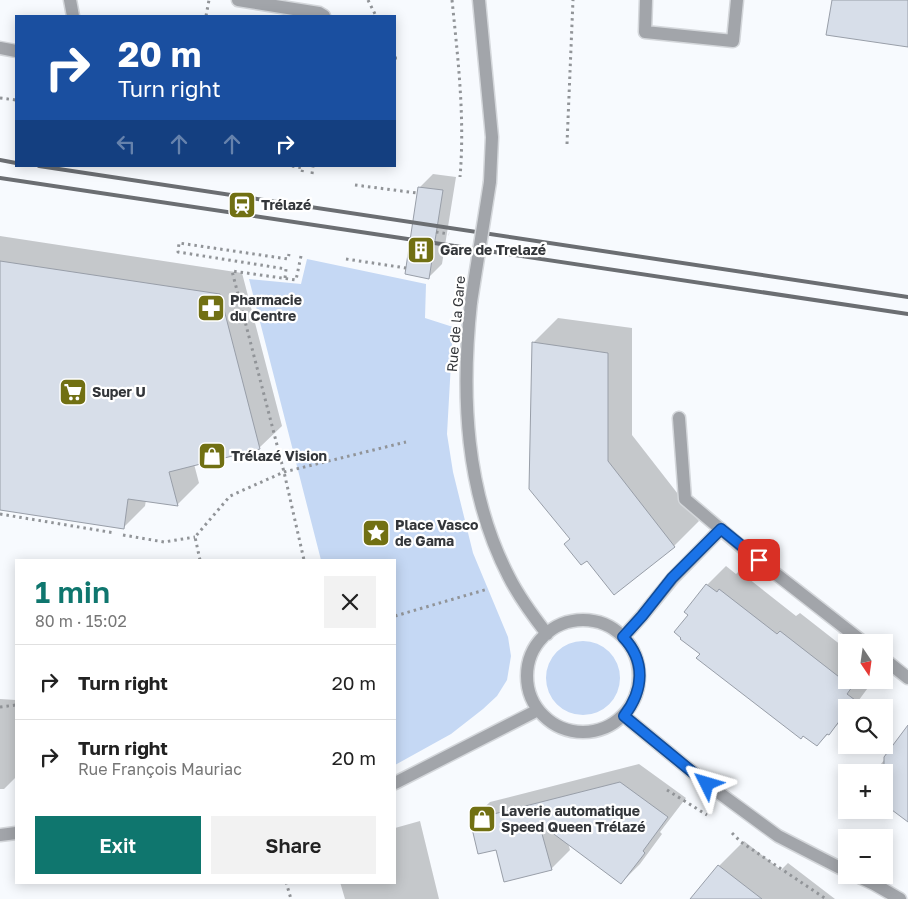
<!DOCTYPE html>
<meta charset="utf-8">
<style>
body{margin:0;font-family:"Golos Text",sans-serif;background:#f2f2f2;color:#222;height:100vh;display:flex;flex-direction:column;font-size:19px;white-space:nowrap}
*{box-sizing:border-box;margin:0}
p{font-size:16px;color:#767676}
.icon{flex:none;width:28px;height:28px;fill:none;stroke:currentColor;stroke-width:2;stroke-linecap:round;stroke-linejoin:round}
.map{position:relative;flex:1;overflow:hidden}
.panel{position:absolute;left:15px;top:559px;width:381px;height:325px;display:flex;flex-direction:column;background:#fff;border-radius:0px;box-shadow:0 2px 12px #0003}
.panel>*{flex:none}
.top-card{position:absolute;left:15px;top:15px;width:381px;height:152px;border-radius:0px;box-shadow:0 2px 12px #0003;background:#1a4fa0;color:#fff;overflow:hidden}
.needle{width:32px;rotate:167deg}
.controls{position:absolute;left:838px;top:634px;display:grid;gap:10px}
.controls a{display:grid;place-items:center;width:55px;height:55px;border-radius:0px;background:#fff;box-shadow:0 2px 12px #0003;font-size:25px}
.pin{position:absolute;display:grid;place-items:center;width:42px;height:42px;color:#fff;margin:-21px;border-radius:10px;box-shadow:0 2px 8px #0006}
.me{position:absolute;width:55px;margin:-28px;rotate:310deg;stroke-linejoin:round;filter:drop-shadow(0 0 4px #0008)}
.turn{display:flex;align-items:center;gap:18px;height:105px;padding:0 20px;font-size:22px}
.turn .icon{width:65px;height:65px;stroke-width:2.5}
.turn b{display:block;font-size:35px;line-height:42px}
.lanes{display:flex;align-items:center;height:48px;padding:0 20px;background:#0003;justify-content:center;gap:25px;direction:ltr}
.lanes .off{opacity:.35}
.round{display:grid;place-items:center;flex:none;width:52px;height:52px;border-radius:0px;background:#f2f2f2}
.overview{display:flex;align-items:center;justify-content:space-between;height:85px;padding:0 20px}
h1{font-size:30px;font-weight:600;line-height:38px;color:#0f766e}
.button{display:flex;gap:10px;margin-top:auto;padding:10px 20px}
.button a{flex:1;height:58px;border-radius:0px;background:#0f766e;color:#fff;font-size:20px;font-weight:600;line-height:58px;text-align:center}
.button a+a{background:#f2f2f2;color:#222}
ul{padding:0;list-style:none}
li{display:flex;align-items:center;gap:15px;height:75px;padding:0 20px;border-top:1px solid #e0e0e0}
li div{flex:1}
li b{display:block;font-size:19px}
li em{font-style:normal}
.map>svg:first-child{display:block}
.green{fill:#c5d8f4}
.shadow{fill:#0003}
.building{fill:#d7dee9;stroke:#989ea8}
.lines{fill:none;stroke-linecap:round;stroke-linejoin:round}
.minor-casing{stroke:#d4d7db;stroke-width:15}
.path{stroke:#919498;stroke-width:3;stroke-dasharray:2.5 4;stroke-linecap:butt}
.minor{stroke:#a2a5aa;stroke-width:12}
.rail{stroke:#6b6e72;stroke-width:4}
.minor-bridge-casing{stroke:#d4d7db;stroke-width:15;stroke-linecap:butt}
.minor-bridge{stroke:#a2a5aa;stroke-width:12}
.route-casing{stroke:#114b97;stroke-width:12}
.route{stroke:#1a73e8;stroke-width:9}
.labels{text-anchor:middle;stroke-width:4.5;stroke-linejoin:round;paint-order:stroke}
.poi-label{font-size:14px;font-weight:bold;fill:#33363a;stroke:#fff;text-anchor:start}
.street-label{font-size:14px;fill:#33363a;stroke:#fff}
</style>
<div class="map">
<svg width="908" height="899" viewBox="0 0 908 899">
<rect width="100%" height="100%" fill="#f7fafe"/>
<path class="green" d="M 307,259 L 426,284 L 425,318 L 453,327 L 447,434 L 453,472 L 473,553 L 508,637 L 511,656 L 507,680 L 497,696 L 483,709 L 451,734 L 395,765 L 395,560 L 321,560 L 249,279 L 301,284 Z
M546 678a37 37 0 1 1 74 0a37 37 0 1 1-74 0Z"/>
<path class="shadow" d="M 433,174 L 456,177 L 442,264 L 429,277 L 419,188 Z
M 0,236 L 242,273 L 282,426 L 260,447 L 194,464 L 199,483 L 177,505 L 146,500 L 145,506 L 123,528 L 0,509 Z
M 558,318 L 632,328 L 632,435 L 699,521 L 674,546 L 571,539 L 533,343 Z
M 726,566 L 736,574 L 739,571 L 796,616 L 800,613 L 846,649 L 846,680 L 873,681 L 853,708 L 846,708 L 846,716 L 817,745 L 701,654 L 689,615 L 707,585 Z
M 0,699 L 16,700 L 16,777 L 4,789 L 0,789 Z
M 908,729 L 908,821 L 896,805 L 884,796 L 884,772 L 879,772 L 884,766 L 881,764 Z
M 639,764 L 686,798 L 660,832 L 662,834 L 640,864 L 621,883 L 568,843 L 570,850 L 551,869 L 497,849 L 471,820 L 490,802 Z
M 420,821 L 439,899 L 345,899 L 340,882 L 395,882 L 395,828 Z
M 744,841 L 781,870 L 788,863 L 835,899 L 692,899 L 719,866 Z"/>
<path class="building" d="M 832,0 L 908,0 L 908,47 L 826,35 Z
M 418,187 L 443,190 L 429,279 L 405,274 Z
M 0,261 L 220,294 L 260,449 L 169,472 L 178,506 L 128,499 L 124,529 L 0,510 Z
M 532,342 L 608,353 L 608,461 L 675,547 L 614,595 L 587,561 L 581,565 L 564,544 L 570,539 L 529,489 Z
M 706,584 L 717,592 L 719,589 L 777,634 L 780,631 L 852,687 L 847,694 L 855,700 L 850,708 L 846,708 L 846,712 L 829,735 L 827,734 L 817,746 L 803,736 L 801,739 L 696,658 L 700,654 L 680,639 L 681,638 L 674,632 L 688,615 L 684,612 Z
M 908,725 L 908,822 L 884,804 L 884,757 Z
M 620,782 L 668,817 L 643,851 L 645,853 L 621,884 L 539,823 L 552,870 L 504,882 L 496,850 L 478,854 L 470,820 Z
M 718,865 L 762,899 L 690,899 Z"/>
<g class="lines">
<g class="minor-casing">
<path id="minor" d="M 70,0 L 73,16
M 238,0 L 319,13 L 324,16
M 479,0 L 492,137 L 490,182
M 646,0 L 645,32 L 733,41 L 737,0
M 0,48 L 16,51
M 471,302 C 461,395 465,492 509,577 C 519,597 533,616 547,634
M 679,418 L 685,499 L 744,549 L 863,642
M527 676a56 56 0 1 1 112 0a56 56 0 1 1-112 0Z
M 623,637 L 642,616 L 673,578 L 721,529
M 884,659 L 908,678
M 624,716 L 707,784 L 778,836 L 846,871
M 395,783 L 538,710
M 0,835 L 16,833
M 855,875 L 874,884 L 900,899"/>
</g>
<path class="path" d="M 368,0 L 376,16
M 452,0 C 458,59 465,118 460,177
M 206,16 L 209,0
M 395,58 L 397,58
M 0,98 L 16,100
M 567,144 L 573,0
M 292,166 L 303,168 L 302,172
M 312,174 L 313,166
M 355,185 L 417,193
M 436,232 L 449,234
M 301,256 L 296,280 L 232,271 L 284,472 L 304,560
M 346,259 L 406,268
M 285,278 L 286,269 L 178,252 L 179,243 L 288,259 L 289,254
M 0,514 L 115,533
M 123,535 L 164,542 L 195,537
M 200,560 L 195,537 L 230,496 L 284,472 L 406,442
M 395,616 L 488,589
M 0,707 L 16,705
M 667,790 L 707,815
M 732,833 L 741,842 L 826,899
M 286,882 L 291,899"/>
<use href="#minor" class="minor"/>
<path class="rail" d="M 0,160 L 16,163
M 39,166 L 908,297
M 0,178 L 908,314"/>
<g class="minor-bridge-casing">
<path id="minor-bridge" d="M 471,302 L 490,182"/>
</g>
<use href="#minor-bridge" class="minor-bridge"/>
</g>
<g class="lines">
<g class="route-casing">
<path id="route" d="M 707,784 L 624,716 C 644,690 646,661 623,637 L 642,616 L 672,578 L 721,529 L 759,560"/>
</g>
<use href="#route" class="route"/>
</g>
<defs>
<g id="station-square" transform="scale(1.4375)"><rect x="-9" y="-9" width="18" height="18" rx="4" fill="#717013" stroke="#fff"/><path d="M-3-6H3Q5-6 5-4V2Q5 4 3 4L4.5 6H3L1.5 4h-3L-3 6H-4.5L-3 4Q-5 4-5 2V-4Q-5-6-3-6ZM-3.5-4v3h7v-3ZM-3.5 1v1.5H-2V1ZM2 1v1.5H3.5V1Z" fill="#fff"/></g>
<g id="building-square" transform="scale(1.4375)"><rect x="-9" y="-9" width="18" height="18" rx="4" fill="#717013" stroke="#fff"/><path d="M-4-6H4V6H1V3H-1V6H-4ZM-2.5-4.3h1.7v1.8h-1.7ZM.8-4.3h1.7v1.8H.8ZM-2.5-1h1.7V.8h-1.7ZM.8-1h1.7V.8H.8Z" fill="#fff"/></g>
<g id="pharmacy-square" transform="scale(1.4375)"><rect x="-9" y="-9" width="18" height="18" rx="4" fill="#717013" stroke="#fff"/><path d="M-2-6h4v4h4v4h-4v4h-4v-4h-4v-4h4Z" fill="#fff"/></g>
<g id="supermarket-square" transform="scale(1.4375)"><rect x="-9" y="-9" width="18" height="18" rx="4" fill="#717013" stroke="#fff"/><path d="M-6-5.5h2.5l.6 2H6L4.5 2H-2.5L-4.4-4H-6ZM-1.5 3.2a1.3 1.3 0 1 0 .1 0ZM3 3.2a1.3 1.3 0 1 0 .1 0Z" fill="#fff"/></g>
<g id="shop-square" transform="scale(1.4375)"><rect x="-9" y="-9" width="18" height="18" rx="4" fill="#717013" stroke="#fff"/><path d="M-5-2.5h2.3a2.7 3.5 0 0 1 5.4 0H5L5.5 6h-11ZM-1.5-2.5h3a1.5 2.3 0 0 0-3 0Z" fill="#fff"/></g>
<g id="sight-square" transform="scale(1.4375)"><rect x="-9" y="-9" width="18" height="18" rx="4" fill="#717013" stroke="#fff"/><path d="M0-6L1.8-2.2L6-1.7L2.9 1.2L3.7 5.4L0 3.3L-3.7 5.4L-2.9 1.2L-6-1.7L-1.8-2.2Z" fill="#fff"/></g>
</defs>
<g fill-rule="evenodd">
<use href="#station-square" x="242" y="205"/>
<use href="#building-square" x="421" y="250"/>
<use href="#pharmacy-square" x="211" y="308"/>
<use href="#supermarket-square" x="73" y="392"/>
<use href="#shop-square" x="212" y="456"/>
<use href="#sight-square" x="376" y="533"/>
<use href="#shop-square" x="482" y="819"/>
</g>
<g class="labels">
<g class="poi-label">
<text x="261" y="210">Trélazé</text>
<text x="440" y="255">Gare de Trelazé</text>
<text x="230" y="305">Pharmacie<tspan x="230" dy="16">du Centre</tspan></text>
<text x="92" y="397">Super U</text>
<text x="231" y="461">Trélazé Vision</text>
<text x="395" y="530">Place Vasco<tspan x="395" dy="16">de Gama</tspan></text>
<text x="501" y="816">Laverie automatique<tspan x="501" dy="16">Speed Queen Trélazé</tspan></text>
</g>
<g class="street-label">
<text transform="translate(456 324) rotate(-85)" y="5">Rue de la Gare</text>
</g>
</g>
</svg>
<div class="controls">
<a><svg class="needle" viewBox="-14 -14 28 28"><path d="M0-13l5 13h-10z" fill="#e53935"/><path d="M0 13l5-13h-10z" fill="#767676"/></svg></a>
<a><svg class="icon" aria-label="search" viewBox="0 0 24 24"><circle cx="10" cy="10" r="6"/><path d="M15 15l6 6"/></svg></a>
<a>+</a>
<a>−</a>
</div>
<div class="pin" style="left:759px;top:560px;background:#d93025"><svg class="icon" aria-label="arrive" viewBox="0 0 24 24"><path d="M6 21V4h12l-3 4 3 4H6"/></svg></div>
<svg class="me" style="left:707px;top:784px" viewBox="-20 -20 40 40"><path d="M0-17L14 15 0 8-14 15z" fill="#1a73e8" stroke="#fff" stroke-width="4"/></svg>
<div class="top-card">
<div class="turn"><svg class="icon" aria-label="right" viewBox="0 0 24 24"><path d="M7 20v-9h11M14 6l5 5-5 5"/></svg><div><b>20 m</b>Turn right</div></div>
<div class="lanes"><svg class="icon off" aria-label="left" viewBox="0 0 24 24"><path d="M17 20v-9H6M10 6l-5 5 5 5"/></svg><svg class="icon off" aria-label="ahead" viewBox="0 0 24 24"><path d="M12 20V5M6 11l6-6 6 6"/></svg><svg class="icon off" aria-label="ahead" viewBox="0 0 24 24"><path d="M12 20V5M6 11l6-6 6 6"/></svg><svg class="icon" aria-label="right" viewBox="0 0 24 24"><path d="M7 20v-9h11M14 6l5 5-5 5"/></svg></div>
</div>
<section class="panel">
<div class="overview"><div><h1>1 min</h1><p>80 m · 15:02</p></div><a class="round"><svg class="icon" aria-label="close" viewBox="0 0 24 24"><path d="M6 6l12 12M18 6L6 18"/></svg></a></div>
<ul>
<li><svg class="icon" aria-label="right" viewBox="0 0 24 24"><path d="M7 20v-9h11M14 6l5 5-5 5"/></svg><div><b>Turn right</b></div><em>20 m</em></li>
<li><svg class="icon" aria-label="right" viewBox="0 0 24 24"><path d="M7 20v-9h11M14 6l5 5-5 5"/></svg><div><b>Turn right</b><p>Rue François Mauriac</p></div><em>20 m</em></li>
</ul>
<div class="button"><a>Exit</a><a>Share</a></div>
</section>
</div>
